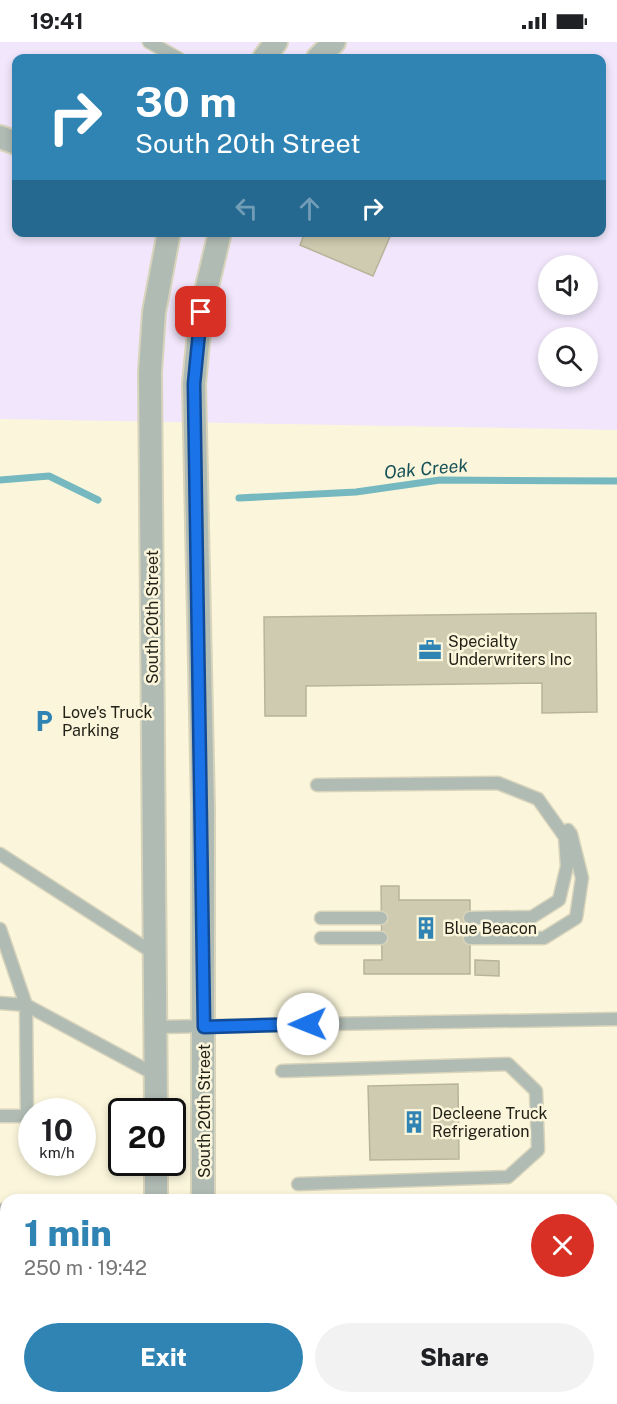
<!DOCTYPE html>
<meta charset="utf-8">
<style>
body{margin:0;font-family:"Public Sans",sans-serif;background:#f2f2f2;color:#202124;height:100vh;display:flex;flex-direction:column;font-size:22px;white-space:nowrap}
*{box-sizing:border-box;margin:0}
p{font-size:20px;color:#757577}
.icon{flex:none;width:33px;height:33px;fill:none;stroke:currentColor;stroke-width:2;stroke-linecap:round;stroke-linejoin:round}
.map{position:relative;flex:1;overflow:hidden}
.panel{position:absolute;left:0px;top:1152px;width:618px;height:210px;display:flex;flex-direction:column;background:#fff;border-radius:18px 18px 0 0;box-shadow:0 3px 9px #0003}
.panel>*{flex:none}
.top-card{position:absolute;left:12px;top:12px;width:594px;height:183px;border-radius:12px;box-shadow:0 3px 9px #0003;background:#3084b4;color:#fff;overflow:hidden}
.tools{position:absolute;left:538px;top:213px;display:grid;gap:12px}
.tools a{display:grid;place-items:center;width:60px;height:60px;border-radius:50%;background:#fff;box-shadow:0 3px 9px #0003;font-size:30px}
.speed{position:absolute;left:18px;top:1056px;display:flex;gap:12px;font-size:30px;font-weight:700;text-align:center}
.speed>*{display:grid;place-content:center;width:78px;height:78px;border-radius:50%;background:#fff;box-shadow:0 3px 9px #0003;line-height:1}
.speed small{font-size:15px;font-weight:400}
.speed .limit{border:3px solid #111;border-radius:9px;background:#fff;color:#111}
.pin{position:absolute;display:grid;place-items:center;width:51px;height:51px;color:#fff;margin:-26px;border-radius:12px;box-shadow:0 3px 9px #0006}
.me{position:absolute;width:66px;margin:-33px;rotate:269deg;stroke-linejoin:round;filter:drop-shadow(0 0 4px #0008)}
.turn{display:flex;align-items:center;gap:21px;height:126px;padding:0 24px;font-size:27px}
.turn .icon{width:78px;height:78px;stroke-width:2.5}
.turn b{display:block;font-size:42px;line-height:51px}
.lanes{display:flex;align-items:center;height:57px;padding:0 24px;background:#0003;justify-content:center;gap:30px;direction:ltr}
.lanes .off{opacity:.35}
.round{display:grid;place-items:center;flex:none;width:63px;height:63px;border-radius:32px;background:#f2f2f2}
.overview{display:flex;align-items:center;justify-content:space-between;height:102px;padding:0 24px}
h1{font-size:36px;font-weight:800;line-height:45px;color:#3084b4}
.button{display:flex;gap:12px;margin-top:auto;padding:12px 24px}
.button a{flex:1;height:69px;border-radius:36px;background:#3084b4;color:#fff;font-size:24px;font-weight:800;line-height:69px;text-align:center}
.button a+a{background:#f2f2f2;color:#202124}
.status{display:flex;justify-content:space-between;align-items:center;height:42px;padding:0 30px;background:#fff;direction:ltr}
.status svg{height:16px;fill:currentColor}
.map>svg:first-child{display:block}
.industrial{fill:#f1e6fb;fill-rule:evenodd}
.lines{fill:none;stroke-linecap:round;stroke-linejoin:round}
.stream{stroke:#75b8bf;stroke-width:7}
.building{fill:#cfcbb0;stroke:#b8b49a;stroke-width:1.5}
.service-casing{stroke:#d8d4bc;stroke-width:15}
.minor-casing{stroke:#d8d4bc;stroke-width:26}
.service{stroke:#b0bbb4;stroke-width:12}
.minor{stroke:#b0bbb4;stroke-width:22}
.route-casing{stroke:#114b97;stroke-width:15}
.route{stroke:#1a73e8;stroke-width:10}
.labels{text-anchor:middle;stroke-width:5;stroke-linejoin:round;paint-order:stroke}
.street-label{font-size:16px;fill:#232218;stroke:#fbf6db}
.poi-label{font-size:16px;fill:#232218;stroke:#fbf6db;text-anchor:start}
.water-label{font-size:18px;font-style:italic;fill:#175258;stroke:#fbf6db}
</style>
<div class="status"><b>19:41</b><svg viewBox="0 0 49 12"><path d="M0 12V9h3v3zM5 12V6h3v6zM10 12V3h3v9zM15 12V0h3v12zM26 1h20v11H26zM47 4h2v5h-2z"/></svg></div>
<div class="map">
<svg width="617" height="1362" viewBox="0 0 617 1362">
<rect width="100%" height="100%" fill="#fbf6db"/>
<path class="industrial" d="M 0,0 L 617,0 L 617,388 L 0,377 ZM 16,16 L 602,16 L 602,190 L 16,190 ZM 549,224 L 588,224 L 588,262 L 549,262 ZM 549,296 L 588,296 L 588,334 L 549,334 Z"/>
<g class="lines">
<path class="stream" d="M 0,438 L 49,434 L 98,458
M 239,456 L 356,450 L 440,438 L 617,439"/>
</g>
<path class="building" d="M 305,190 L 392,190 L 373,234 L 300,203 Z
M 596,571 L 597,670 L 542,671 L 542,641 L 306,644 L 306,674 L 265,674 L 264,575 Z
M 381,844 L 399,844 L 399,858 L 470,858 L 470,932 L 364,932 L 364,918 L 382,918 Z
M 475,918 L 499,919 L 499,934 L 475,933 Z
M 458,1042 L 459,1117 L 370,1118 L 368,1044 Z"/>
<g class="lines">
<g class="service-casing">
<path id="service" d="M 149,0 L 178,16
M 317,743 L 498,741 L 538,757 L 565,795 L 567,824 L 559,858 L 532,875 L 470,876
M 0,812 L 155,912
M 321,876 L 381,876
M 0,887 L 26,963 L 156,1033
M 321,896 L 381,896
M 470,896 L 544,896 L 576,876 L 582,836 L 571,792 L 568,788
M 0,961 L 26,963 L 27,1074 L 0,1074
M 155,985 L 617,977
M 282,1029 L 508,1022 L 536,1049 L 538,1108 L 508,1135 L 298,1142
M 0,1168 L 6,1172
M 0,1189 L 6,1186
M 0,1211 L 6,1211
M 612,1238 L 617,1236
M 0,1240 L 6,1240
M 0,1291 L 6,1291
M 612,1306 L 617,1306
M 0,1322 L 6,1322
M 24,1356 L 25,1362
M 85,1362 L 89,1356
M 277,1362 L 293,1356
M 536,1362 L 540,1356"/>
</g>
<g class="minor-casing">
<path id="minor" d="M 264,16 L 276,0
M 318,16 L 334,0
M 0,95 L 16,101
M 156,1070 L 150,330 L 154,270 L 169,190
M 156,1120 L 156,1158
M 203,1158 L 203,766 L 194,342 L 201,270 L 220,190
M 160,1356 L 160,1362
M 206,1356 L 206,1362"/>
</g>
<use href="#service" class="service"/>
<use href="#minor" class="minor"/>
</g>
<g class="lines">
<g class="route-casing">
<path id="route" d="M 201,270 L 194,342 L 204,985 L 308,982"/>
</g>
<use href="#route" class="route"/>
</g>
<defs>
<g id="office-bare" transform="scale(1.8)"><path d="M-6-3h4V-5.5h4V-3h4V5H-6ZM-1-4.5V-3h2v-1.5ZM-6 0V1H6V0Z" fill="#3084b4" stroke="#fbf6db" stroke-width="2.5" paint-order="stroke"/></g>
<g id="parking-bare" transform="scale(1.8)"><path d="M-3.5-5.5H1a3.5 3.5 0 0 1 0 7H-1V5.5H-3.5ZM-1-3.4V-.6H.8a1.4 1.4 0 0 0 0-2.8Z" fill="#3084b4" stroke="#fbf6db" stroke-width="2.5" paint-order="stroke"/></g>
<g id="building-bare" transform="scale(1.8)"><path d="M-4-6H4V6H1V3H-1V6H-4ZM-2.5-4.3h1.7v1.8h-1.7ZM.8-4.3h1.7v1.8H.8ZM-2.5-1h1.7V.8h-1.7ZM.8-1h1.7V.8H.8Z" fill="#3084b4" stroke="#fbf6db" stroke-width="2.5" paint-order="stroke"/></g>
</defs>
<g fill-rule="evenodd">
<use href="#office-bare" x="430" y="608"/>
<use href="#parking-bare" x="44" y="679"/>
<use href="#building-bare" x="426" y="886"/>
<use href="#building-bare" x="414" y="1080"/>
</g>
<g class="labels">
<g class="street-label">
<text transform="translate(152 575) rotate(-90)" y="6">South 20th Street</text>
<text transform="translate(204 1069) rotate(-90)" y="6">South 20th Street</text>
</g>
<g class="poi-label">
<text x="448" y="605">Specialty<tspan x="448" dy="18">Underwriters Inc</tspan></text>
<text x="62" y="676">Love's Truck<tspan x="62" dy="18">Parking</tspan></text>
<text x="444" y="892">Blue Beacon</text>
<text x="432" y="1077">Decleene Truck<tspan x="432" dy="18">Refrigeration</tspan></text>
</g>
<g class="water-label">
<text transform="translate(426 427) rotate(-5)" y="6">Oak Creek</text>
</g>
</g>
</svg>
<div class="tools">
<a><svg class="icon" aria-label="sound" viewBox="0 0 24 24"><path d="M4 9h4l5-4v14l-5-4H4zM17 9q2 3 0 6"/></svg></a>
<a><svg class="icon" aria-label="search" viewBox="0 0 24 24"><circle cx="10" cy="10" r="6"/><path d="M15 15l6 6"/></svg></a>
</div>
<div class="speed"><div>10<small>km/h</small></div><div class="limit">20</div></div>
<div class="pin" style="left:201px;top:270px;background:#d93025"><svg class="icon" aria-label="arrive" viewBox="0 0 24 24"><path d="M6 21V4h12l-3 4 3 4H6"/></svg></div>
<svg class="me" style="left:308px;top:982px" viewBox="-20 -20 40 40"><circle r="19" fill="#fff"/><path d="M0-13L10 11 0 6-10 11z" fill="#1a73e8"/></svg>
<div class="top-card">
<div class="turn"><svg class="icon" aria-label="right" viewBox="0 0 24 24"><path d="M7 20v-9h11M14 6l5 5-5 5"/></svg><div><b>30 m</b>South 20th Street</div></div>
<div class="lanes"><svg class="icon off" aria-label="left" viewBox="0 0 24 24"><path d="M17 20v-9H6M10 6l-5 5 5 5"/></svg><svg class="icon off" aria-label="ahead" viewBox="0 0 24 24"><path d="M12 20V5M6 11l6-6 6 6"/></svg><svg class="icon" aria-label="right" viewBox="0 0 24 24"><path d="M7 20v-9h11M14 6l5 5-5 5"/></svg></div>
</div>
<section class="panel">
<div class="overview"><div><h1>1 min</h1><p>250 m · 19:42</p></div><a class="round" style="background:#d93025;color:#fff"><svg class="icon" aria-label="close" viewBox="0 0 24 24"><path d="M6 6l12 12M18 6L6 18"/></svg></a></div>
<div class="button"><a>Exit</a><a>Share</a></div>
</section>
</div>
